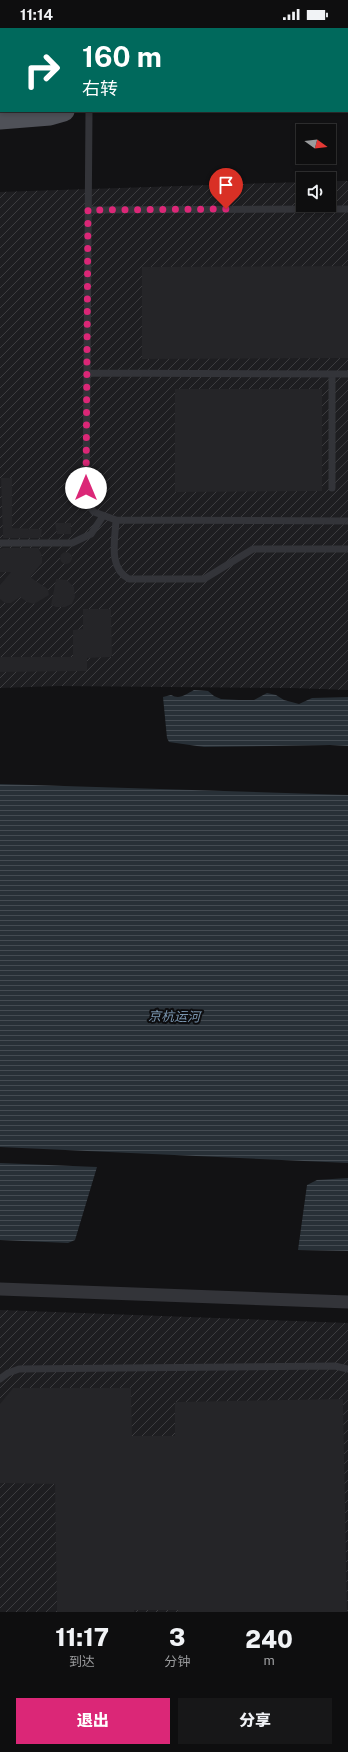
<!DOCTYPE html>
<html lang="zh">
<meta charset="utf-8">
<style>
body{margin:0;font-family:"Public Sans","Noto Sans SC",sans-serif;background:#171718;color:#f1f3f6;height:100vh;display:flex;flex-direction:column;font-size:15px;white-space:nowrap}
*{box-sizing:border-box;margin:0}
p{font-size:13px;color:#9b9c9e}
.icon{flex:none;width:22px;height:22px;fill:none;stroke:currentColor;stroke-width:2;stroke-linecap:round;stroke-linejoin:round}
.map{position:relative;height:1584px;overflow:hidden}
.details{display:flex;flex-direction:column;background:#0e0e0f;flex:1}
.details>*{flex:none}
.top-card{position:absolute;left:0px;top:0px;width:348px;height:84px;box-shadow:0 2px 6px #0003,0 0 0 1px #2e2e2f;background:#00695c;color:#fff;overflow:hidden}
.needle{width:26px;rotate:105deg}
.fabs{position:absolute;left:296px;top:96px;display:grid;gap:8px}
.fabs a{display:grid;place-items:center;width:40px;height:40px;border-radius:0px;background:#0e0e0f;box-shadow:0 2px 6px #0003,0 0 0 1px #2e2e2f;font-size:20px}
.pin{position:absolute;display:grid;place-items:center;width:34px;height:34px;color:#fff;margin:-41px -17px;border-radius:50% 50% 50% 0;rotate:-45deg;box-shadow:0 0 4px #0007}
.pin .icon{rotate:45deg}
.me{position:absolute;width:44px;margin:-22px;rotate:0deg;stroke-linejoin:round;filter:drop-shadow(0 0 3px #0008)}
.turn{display:flex;align-items:center;gap:14px;height:84px;padding:0 16px;font-size:18px}
.turn .icon{width:52px;height:52px;stroke-width:2.5}
.turn b{display:block;font-size:28px;line-height:34px}
.eta{display:flex;justify-content:space-evenly;align-items:center;height:68px;text-align:center}
.eta b{font-size:24px;font-weight:800;line-height:28px}
.cta{display:flex;gap:8px;margin-top:auto;padding:8px 16px}
.cta a{flex:1;height:46px;border-radius:0px;background:#db2777;color:#fff;font-size:16px;font-weight:800;line-height:46px;text-align:center}
.cta a+a{background:#171718;color:#f1f3f6}
.status{display:flex;justify-content:space-between;align-items:center;height:28px;padding:0 20px;background:#0e0e0f;direction:ltr}
.status svg{height:11px;fill:currentColor}
.map>svg:first-child{display:block}
.industrial{fill:url(#industrial-furrows)}
.water{fill:url(#water-rules)}
.building{fill:#252528}
.lines{fill:none;stroke-linecap:round;stroke-linejoin:round}
.service{stroke:#333439;stroke-width:7}
.minor{stroke:#333439;stroke-width:13}
.primary{stroke:#4f5158;stroke-width:21}
.trunk{stroke:#575a61;stroke-width:22}
.route{stroke:#db2777;stroke-width:7;stroke-dasharray:0 12.6}
.labels{text-anchor:middle;stroke-width:4;stroke-linejoin:round;paint-order:stroke}
.water-label{font-size:13px;font-style:italic;fill:#7a96b0;stroke:#0d0d0f}
</style>
<div class="status"><b>11:14</b><svg viewBox="0 0 49 12"><path d="M0 12V9h3v3zM5 12V6h3v6zM10 12V3h3v9zM15 12V0h3v12zM26 1h20v11H26zM47 4h2v5h-2z"/></svg></div>
<div class="map">
<svg width="348" height="1584" viewBox="0 0 348 1584">
<defs>
<pattern id="industrial-furrows" width="10" height="10" patternUnits="userSpaceOnUse"><rect width="10" height="10" fill="#1e1e21"/><path d="M-1 1l2-2M0 10L10 0M9 11l2-2" fill="none" stroke="#3c3c3f"/></pattern>
<pattern id="water-rules" width="6" height="5" patternUnits="userSpaceOnUse"><rect width="6" height="5" fill="#283037"/><path d="M0 2.5h6" fill="none" stroke="#444b52"/></pattern>
</defs>
<rect width="100%" height="100%" fill="#121214"/>
<path class="industrial" d="M 329,153 L 348,153 L 348,662 L 295,660 L 58,658 L 0,660 L 0,164 L 303,154 L 303,177 L 329,177 Z
M 0,1282 L 348,1295 L 348,1584 L 0,1584 Z"/>
<path class="water" d="M 194,662 L 208,663 L 214,668 L 221,671 L 239,672 L 254,672 L 267,665 L 276,667 L 284,672 L 299,676 L 312,670 L 348,669 L 348,718 L 330,717 L 204,719 L 169,714 L 167,710 L 163,669 L 171,667 C 180,672 186,666 194,662 Z
M 0,756 L 348,767 L 348,1135 L 0,1119 Z
M 0,1135 L 97,1139 L 75,1212 L 68,1215 L 0,1212 Z
M 348,1150 L 348,1223 L 298,1222 L 307,1157 L 317,1152 Z"/>
<path class="building" d="M 348,238 L 348,330 L 142,331 L 142,239 Z
M 175,361 L 322,361 L 322,463 L 175,464 Z
M 1,450 L 12,450 L 12,500 L 42,501 L 41,510 L 3,510 Z
M 55,495 L 71,495 L 71,506 L 57,506 Z
M 3,520 L 38,520 L 42,527 L 42,535 L 30,549 L 48,561 L 49,567 L 34,576 L 27,574 L 20,569 L 11,575 L 5,575 L 0,571 L 0,557 L 11,544 L 0,544 L 0,521 Z
M60 530a6 6 0 1 1 12 0a6 6 0 1 1-12 0Z
M 56,551 L 67,552 L 74,559 L 75,569 L 72,576 L 65,579 L 56,579 L 51,577 Z
M 83,581 L 111,581 L 112,629 L 87,630 L 87,643 L 0,644 L 0,629 L 73,629 L 73,602 L 83,601 Z
M 13,1360 L 131,1360 L 132,1408 L 175,1408 L 175,1374 L 343,1371 L 347,1584 L 178,1584 L 178,1582 L 134,1582 L 134,1584 L 57,1584 L 55,1456 L 0,1455 L 0,1376 Z"/>
<g class="lines">
<path class="service" d="M 89,83 L 86,474 L 94,484 L 116,492 L 348,493
M 88,182 L 348,181
M 87,345 L 348,346
M 332,346 L 332,460
M 116,492 C 115,512 108,540 129,551 L 204,551 L 253,521 L 348,521
M 0,515 L 72,515 L 91,506 L 103,488
M 0,1351 L 8,1345 L 19,1341 L 335,1338 L 348,1341"/>
<path class="minor" d="M 50,0 L 50,1
M 0,1261 L 348,1274"/>
<path class="primary" d="M 347,19 L 348,19
M 347,68 L 348,68
M 0,91 L 50,87 L 64,83"/>
<path class="trunk" d="M 0,39 L 1,39
M 0,73 L 1,73"/>
</g>
<g class="lines">
<path class="route" d="M 86,460 L 88,182 L 226,181"/>
</g>
<g class="labels">
<g class="water-label">
<text transform="translate(174 988) rotate(1)" y="5">京杭运河</text>
</g>
</g>
</svg>
<div class="fabs">
<a><svg class="needle" viewBox="-14 -14 28 28"><path d="M0-13l5 13h-10z" fill="#e53935"/><path d="M0 13l5-13h-10z" fill="#9b9c9e"/></svg></a>
<a><svg class="icon" aria-label="sound" viewBox="0 0 24 24"><path d="M4 9h4l5-4v14l-5-4H4zM17 9q2 3 0 6"/></svg></a>
</div>
<div class="pin" style="left:226px;top:181px;background:#d93025"><svg class="icon" aria-label="arrive" viewBox="0 0 24 24"><path d="M6 21V4h12l-3 4 3 4H6"/></svg></div>
<svg class="me" style="left:86px;top:460px" viewBox="-20 -20 40 40"><circle r="19" fill="#fff"/><path d="M0-13L10 11 0 6-10 11z" fill="#db2777"/></svg>
<div class="top-card">
<div class="turn"><svg class="icon" aria-label="right" viewBox="0 0 24 24"><path d="M7 20v-9h11M14 6l5 5-5 5"/></svg><div><b>160 m</b>右转</div></div>
</div>
</div>
<section class="details">
<div class="eta">
<div><b>11:17</b><p>到达</p></div>
<div><b>3</b><p>分钟</p></div>
<div><b>240</b><p>m</p></div>
</div>
<div class="cta"><a>退出</a><a>分享</a></div>
</section>
